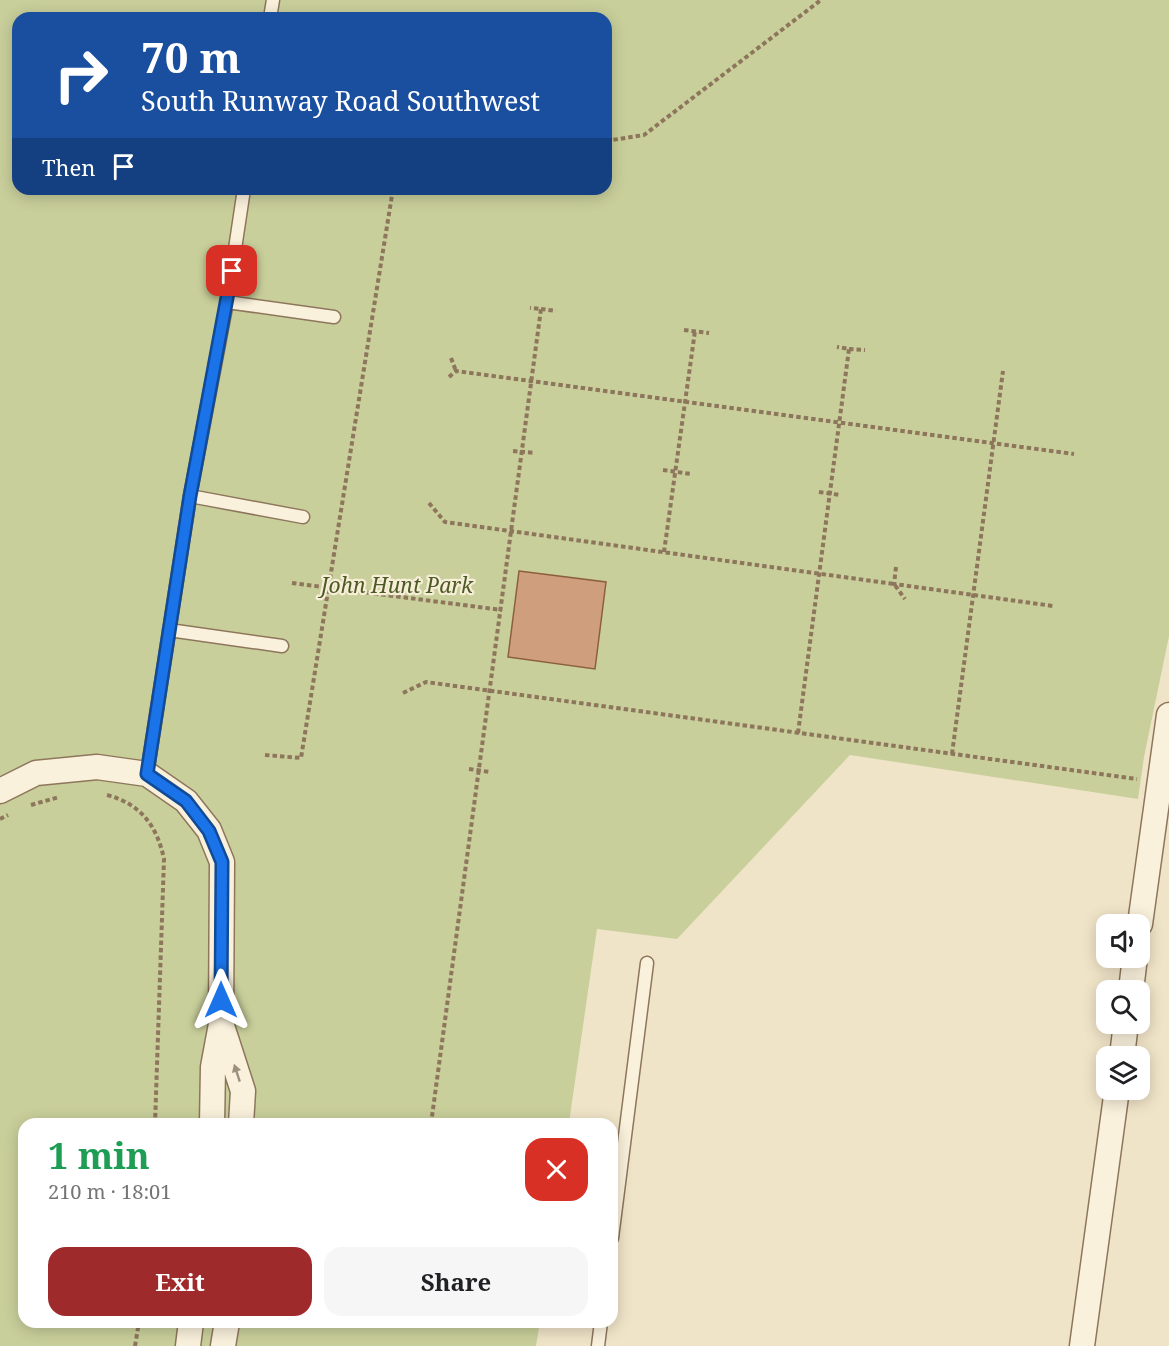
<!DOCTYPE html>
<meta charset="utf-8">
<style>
body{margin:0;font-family:"Noto Serif",serif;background:#f6f6f6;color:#202124;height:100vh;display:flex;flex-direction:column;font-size:22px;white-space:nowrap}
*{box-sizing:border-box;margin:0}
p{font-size:20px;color:#757577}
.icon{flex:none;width:33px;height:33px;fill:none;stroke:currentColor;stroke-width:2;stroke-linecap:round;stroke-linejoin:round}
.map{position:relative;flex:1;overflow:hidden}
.drawer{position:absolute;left:18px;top:1118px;width:600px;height:210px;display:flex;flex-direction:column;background:#fff;border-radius:18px;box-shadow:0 3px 15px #0003}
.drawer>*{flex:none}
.guide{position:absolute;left:12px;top:12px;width:600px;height:183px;border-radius:18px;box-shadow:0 3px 15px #0003;background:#1a4fa0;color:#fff;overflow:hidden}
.tools{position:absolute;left:1096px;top:914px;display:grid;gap:12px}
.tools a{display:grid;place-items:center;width:54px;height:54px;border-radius:12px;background:#fff;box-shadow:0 3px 15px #0003;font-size:30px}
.pin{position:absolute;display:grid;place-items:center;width:51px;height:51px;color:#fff;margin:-26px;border-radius:12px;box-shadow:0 3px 9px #0006}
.me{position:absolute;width:66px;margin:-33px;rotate:0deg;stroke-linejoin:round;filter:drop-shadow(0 0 4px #0008)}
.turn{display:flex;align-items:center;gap:21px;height:126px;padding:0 30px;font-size:27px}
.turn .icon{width:78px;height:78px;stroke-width:2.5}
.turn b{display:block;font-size:42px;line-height:51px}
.then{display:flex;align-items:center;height:57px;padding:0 30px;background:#0003;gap:12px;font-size:22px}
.round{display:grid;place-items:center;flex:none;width:63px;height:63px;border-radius:18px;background:#f6f6f6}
.head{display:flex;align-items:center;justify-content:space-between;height:102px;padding:0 30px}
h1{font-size:36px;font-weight:700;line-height:45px;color:#1e9e55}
.primary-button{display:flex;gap:12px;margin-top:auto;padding:12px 30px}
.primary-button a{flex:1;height:69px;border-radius:18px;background:#9e2a2b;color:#fff;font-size:24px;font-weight:700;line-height:69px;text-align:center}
.primary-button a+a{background:#f6f6f6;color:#202124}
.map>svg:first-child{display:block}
.green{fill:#c9cf9b;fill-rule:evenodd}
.building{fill:#cf9f7d;stroke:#8d5f41;stroke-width:1.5}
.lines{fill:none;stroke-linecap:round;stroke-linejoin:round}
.lane-casing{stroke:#8d765c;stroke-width:15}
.street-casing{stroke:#8d765c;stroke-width:27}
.path{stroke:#8d765c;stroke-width:4;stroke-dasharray:4.5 3;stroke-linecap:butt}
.lane{stroke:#faf1dc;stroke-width:12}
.street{stroke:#faf1dc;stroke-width:24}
.oneway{fill:#9c907e}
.route-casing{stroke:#114b97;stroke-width:15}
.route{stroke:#1a73e8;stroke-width:10}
.labels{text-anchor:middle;stroke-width:4.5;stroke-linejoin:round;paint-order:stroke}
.park-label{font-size:21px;font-style:italic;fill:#4d5a26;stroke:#f7eed8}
</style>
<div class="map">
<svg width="1169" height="1346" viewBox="0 0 1169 1346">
<rect width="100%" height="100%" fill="#f0e4c8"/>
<path class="green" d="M 0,0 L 1169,0 L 1169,636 L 1144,757 L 1138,799 L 850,755 L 677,939 L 597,929 L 569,1123 L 24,1124 L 24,1322 L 540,1322 L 536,1346 L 0,1346 ZM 18,18 L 606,18 L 606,189 L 18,189 Z"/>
<path class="building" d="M 519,571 L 606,582 L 595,669 L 508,657 Z"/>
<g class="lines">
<g class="lane-casing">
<path id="lane" d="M 270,18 L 273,0
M 227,302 L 334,317
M 190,496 L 303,517
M 169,630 L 282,646
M 147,774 L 190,496 L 227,302 L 244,189
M 612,1238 L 647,963
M 598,1346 L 601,1322"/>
</g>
<g class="street-casing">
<path id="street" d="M 0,791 L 36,773 L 97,767 L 147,774 L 186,801 L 209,830 L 222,862 L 221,1024 L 213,1067 L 212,1124
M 1140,924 L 1169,715
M 1131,990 L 1135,957
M 222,1026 L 243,1091 L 241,1124
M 1122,1056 L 1126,1023
M 188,1346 L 191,1322
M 223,1346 L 227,1322
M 1082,1346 L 1117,1089"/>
</g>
<path class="path" d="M 606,141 L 644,135 L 821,0
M 541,309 L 556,311
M 684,330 L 709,333
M 849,349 L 865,350
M 451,358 L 456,371
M 449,377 L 456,371 L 1074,454
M 513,451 L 535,453
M 663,470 L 691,474
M 819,492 L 840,495
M 429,503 L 445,522 L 894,584 L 905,599
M 664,552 L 695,331
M 896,567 L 894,584 L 1053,606
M 292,583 L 502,610
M 403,693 L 426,682 L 1137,779
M 798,733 L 849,349 L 837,347
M 952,754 L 1003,371
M 265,755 L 301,758 L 393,189
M 469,769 L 490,772
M 107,795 C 141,804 157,826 164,859 L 155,1124
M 31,805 L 59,797
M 0,819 L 8,815
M 431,1124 L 541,309 L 530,308
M 135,1346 L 139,1322"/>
<use href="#lane" class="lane"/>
<use href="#street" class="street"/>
</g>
<defs><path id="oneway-solid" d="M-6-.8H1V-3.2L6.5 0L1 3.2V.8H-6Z" transform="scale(1.5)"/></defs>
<use class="oneway" href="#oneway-solid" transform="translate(237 1073) rotate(-108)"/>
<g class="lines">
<g class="route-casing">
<path id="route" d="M 221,1000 L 222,862 L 209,831 L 186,801 L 147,774 L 190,496 L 232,271"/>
</g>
<use href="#route" class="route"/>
</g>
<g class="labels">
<g class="park-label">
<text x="397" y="593">John Hunt Park</text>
</g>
</g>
</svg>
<div class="tools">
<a><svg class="icon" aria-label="sound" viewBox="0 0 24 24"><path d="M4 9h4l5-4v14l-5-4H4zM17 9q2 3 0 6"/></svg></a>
<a><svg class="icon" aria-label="search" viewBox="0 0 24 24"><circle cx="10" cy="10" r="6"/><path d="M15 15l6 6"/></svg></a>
<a><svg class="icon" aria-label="layers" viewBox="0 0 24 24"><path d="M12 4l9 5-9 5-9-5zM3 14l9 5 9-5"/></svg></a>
</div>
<div class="pin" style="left:232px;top:271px;background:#d93025"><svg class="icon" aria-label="arrive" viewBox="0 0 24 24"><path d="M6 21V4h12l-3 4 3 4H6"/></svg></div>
<svg class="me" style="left:221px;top:1000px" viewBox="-20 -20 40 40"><path d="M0-17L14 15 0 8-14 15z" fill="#1a73e8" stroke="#fff" stroke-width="4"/></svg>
<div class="guide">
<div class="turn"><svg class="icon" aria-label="right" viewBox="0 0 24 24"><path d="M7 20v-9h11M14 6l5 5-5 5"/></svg><div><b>70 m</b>South Runway Road Southwest</div></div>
<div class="then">Then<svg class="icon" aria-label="arrive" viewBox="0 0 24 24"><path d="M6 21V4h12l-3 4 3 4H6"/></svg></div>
</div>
<section class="drawer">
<div class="head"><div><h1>1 min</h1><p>210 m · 18:01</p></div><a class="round" style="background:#d93025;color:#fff"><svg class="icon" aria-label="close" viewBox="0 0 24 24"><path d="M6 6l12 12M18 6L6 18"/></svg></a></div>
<div class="primary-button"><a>Exit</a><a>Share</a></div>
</section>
</div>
